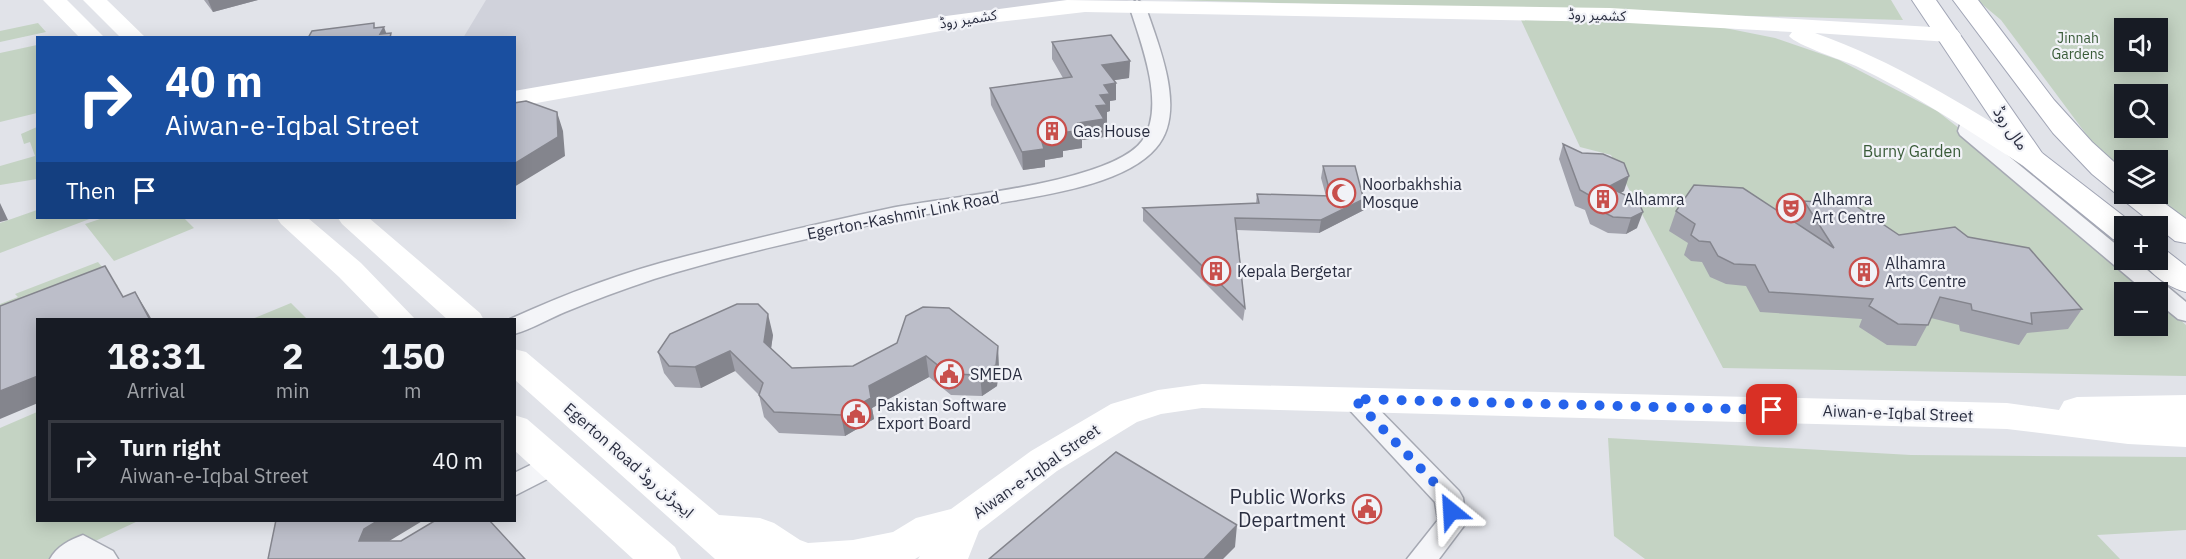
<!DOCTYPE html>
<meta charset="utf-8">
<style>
body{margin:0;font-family:"IBM Plex Sans","Noto Sans Arabic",sans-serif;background:#242831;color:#f1f3f6;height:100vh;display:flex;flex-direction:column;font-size:22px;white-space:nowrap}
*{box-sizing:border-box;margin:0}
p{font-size:20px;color:#9ea1a6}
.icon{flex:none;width:33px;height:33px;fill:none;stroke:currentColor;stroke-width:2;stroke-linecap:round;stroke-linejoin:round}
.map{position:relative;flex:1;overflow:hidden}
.side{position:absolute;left:36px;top:318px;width:480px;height:204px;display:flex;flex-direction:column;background:#171b24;border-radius:0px;box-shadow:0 3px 15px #0003}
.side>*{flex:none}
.top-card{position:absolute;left:36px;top:36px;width:480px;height:183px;border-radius:0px;box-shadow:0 3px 15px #0003;background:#1a4fa0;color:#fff;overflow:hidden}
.fabs{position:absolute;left:2114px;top:18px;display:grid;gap:12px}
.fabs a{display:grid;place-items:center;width:54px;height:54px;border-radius:0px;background:#171b24;box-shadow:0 3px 15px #0003;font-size:30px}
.pin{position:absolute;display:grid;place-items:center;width:51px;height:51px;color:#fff;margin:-26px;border-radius:12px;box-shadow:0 3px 9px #0006}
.me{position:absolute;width:66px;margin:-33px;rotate:333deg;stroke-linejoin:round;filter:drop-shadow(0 0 4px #0008)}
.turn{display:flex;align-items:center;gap:21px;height:126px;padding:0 30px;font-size:27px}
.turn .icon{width:78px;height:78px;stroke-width:2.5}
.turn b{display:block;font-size:42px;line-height:51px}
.then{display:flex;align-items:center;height:57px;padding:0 30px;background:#0003;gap:12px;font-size:22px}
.eta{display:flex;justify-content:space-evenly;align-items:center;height:102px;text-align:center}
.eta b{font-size:36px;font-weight:800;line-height:42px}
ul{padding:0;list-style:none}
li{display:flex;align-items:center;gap:18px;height:81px;margin:0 12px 9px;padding:0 18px;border:3px solid #363941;border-radius:0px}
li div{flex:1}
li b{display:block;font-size:22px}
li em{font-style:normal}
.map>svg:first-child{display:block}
.built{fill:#d0d2db}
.green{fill:#c4d3c3;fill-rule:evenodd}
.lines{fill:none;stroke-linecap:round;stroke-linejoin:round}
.street-casing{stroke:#a6a9b3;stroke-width:3}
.primary-casing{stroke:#a1a5b5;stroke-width:2}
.street{fill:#f4f5f8;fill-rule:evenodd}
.secondary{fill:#fff;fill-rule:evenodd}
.primary{fill:#fff;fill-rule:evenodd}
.wall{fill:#a2a3ad}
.shaded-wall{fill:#84858d}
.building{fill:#bcbec9;stroke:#84858d;stroke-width:1.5}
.route{stroke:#2563eb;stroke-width:10;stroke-dasharray:0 18}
.labels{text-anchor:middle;stroke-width:4.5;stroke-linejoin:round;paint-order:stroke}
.far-street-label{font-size:14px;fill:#2a2e40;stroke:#f1f2f7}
.far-park-label{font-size:14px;fill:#395b38;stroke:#f1f2f7}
.street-label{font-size:16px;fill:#2a2e40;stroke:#f1f2f7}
.poi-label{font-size:16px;fill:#2a2e40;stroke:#f1f2f7;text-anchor:start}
.park-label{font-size:16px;fill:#395b38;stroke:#f1f2f7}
.near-poi-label{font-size:20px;fill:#2a2e40;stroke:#f1f2f7;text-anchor:end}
</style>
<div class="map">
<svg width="2186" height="559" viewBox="0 0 2186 559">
<rect width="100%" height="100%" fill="#e1e3e9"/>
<path class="built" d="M 486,0 L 1133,0 L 515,97 L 514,38 L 463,38 Z"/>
<path class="green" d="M 1171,0 L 1891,0 L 1903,20 Z
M 1977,0 L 2186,0 L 2186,226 L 2143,194 L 2157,194 L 2157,160 L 2124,160 L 2124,179 L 2112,169 L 2001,20 ZM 2124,28 L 2157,28 L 2157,62 L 2124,62 ZM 2124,94 L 2157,94 L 2157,128 L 2124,128 Z
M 1521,20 L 1705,24 L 1775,38 L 1839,60 L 1937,111 L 1978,143 L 2149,292 L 2124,292 L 2124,326 L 2157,326 L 2157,299 L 2186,325 L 2186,376 L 1723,368 L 1611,155 L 1580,147 Z
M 38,23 L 46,32 L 0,42 L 0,31 Z
M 37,45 L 37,113 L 0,122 L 0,53 Z
M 37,127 L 37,179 L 0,185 L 0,166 L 35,156 L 30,142 L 24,144 L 21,134 Z
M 37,210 L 38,218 L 92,218 L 0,253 L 0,223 Z
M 103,218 L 184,218 L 194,228 L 114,261 L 85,224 Z
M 98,262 L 118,286 L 0,332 L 0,304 L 18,297 L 15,294 Z
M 291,303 L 307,319 L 252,319 Z
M 37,412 L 38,520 L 138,521 L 91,543 L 67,559 L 0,559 L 0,428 Z
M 1608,438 L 1911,455 L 2186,457 L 2186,530 L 2097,535 L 2120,559 L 1645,559 L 1614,536 Z"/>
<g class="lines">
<g class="street-casing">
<path id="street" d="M 1137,0 L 1145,5 C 1158,44 1188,112 1156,148 C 1126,184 1045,195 1000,203 C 964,209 928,213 892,220 C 813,237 732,255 654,279 C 624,289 594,300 565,312 C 548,319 532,329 514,334 L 514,320 L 508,320 C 565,294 623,272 683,257 C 752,239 821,223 891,208 C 945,197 1110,184 1142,141 C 1167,106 1140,41 1129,5 Z
M 1970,114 L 1977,116 L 1979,120 L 1977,130 L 2124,251 L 2124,260 L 2135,260 L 2186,302 L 2186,321 L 2178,319 L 2157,302 L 2157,292 L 2146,292 L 1960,135 L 1958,131 L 1963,116 Z
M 1354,390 L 1363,393 L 1459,491 L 1463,498 L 1466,523 L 1439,559 L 1407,559 L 1438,520 L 1435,502 L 1345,405 L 1341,399 L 1345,393 Z
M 553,454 L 563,457 L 566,464 L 563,471 L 514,496 L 514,473 Z
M 83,535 L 113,551 L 118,559 L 50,559 C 57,546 70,540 83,535 Z"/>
</g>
<g class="primary-casing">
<path id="primary" d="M 1912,0 L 1936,0 L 2042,153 L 2135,225 L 2124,226 L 2124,241 L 2113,239 L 2022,165 Z
M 1953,0 L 1978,0 L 2054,100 L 2092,142 L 2124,171 L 2124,194 L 2152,194 L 2186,219 L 2186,243 L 2175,241 L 2123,200 L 2119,194 L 2114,192 L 2092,174 L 2053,133 Z
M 2157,249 L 2168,252 L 2186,266 L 2186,292 C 2169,288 2151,274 2141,260 L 2157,260 Z"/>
</g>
<use href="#street" class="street"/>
<path class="secondary" d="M 43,0 L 67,0 L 105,38 L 80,38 Z
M 83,0 L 107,0 L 146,38 L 121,38 Z
M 1067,0 L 1610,8 L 1949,28 L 1957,30 L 1961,35 L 1957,40 L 1949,42 L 1815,33 C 1897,62 1968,108 2042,153 L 2046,159 L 2042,165 L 2032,167 L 2022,165 C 1968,130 1914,94 1856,66 C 1842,60 1796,45 1789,36 L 1792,32 L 1610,22 L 1085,12 L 980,24 L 514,107 L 514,91 L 946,16 Z
M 277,218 L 308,218 L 361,263 L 416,320 L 381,320 L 339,277 L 281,224 Z
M 338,218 L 369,218 L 480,313 L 484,320 L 448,320 L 342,224 Z
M 514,349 L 526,352 L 719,515 L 760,518 L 774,523 L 800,540 L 808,543 L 853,540 L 893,532 L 916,518 L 951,509 L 1031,451 L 1111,404 L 1158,390 L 1202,384 L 2007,403 L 2059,410 L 2064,401 L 2077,397 L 2186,395 L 2186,421 L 2183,421 L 2186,421 L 2186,447 L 2128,444 L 2007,429 L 1202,408 L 1161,414 L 1137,422 L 1057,471 L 979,531 L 968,559 L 918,559 L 920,556 L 915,559 L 715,559 L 514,379 Z
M 514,415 L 527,419 L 675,547 L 681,559 L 633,559 L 514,450 Z"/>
<use href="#primary" class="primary"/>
</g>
<path class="wall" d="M 204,0 L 258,0 L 213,12 Z
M 1052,42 L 1130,61 L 1129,78 L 1114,80 L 1116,100 L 1110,101 L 1110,111 L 1107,112 L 1107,123 L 1104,123 L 1104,137 L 1082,140 L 1082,148 L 1063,151 L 1063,157 L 1045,160 L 1045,167 L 1023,170 L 991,105 L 990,88 L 1063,78 L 1052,59 Z
M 1563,144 L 1624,191 L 1620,193 L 1637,228 L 1626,234 L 1608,233 L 1590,224 L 1585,210 L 1575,206 L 1559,159 Z
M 1323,166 L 1364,210 L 1319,233 L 1237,230 L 1245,308 L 1243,321 L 1143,221 L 1143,208 L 1256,203 L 1257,194 L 1326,196 L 1321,178 Z
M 1804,201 L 1899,235 L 1968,237 L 2082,309 L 2068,329 L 2027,333 L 2019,345 L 1960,331 L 1959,325 L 1931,318 L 1916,346 L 1887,345 L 1859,327 L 1862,319 L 1760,312 L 1746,286 L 1726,284 L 1710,277 L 1702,262 L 1691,261 L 1684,255 L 1688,243 L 1669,231 L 1676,211 L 1798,224 L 1796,221 Z
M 773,335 L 771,348 L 792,368 L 853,366 L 897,343 L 999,367 L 997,386 L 982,396 L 951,395 L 929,377 L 872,408 L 874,419 L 845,436 L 779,433 L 764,417 L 759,395 L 735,371 L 701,388 L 675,387 L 664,373 L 658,352 Z"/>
<path class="shaded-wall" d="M 208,0 L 258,0 L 213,12 Z
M 384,27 L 388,38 L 380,34 Z
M 1130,61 L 1129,78 L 1102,82 L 1102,65 Z
M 1116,83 L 1116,100 L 1110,101 L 1110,111 L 1107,112 L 1107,123 L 1104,123 L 1104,137 L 1082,140 L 1082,148 L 1063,151 L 1063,157 L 1045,160 L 1045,167 L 1023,170 L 1022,152 L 1078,123 L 1100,95 L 1104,85 Z
M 557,112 L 563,131 L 565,156 L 514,187 L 514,164 Z
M 1629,176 L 1624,191 L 1603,203 L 1608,187 Z
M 1366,198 L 1364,210 L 1319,233 L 1321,220 Z
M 0,203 L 8,220 L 0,222 Z
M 1643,212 L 1637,228 L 1626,234 L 1631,218 Z
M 135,292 L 148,313 L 152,320 L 150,320 Z
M 768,314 L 773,335 L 769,363 L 764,342 Z
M 998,346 L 999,367 L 997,386 L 982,396 L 980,375 Z
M 730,351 L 735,371 L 701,388 L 695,367 Z
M 926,356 L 929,377 L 872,408 L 874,419 L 845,436 L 841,415 L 869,386 Z
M 38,376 L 38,403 L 0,419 L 0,391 Z
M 379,520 L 424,520 L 376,549 L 359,541 L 364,529 Z
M 1237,525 L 1235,547 L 1223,559 L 1204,559 Z"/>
<path class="building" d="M 374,23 L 374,28 L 384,27 L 380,34 L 391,33 L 390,38 L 308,38 L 312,31 Z
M 1111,35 L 1130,61 L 1102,65 L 1116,83 L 1104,85 L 1110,94 L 1100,95 L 1107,105 L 1096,106 L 1104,119 L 1078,123 L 1082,130 L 1060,133 L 1062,139 L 1042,142 L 1044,149 L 1022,152 L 990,88 L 1072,77 L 1052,42 Z
M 526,101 L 557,112 L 558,137 L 514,164 L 514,103 Z
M 1563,144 L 1582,153 L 1603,154 L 1624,163 L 1629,176 L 1608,187 L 1638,201 L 1643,212 L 1631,218 L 1613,217 L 1595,208 L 1589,195 L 1580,190 Z
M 1323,166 L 1355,166 L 1363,197 L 1366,198 L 1321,220 L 1235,218 L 1245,308 L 1143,208 L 1259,203 L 1257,194 L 1331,196 Z
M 1694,185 L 1743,188 L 1834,248 L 1804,201 L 1853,204 L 1899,235 L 1955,227 L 1968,237 L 2029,248 L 2082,309 L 2031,313 L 2032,324 L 1972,310 L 1971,304 L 1940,297 L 1928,325 L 1898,324 L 1869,306 L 1873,299 L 1769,292 L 1755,265 L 1734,264 L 1718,256 L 1710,242 L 1699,241 L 1691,235 L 1695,224 L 1676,211 Z
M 105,266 L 123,297 L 135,292 L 150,320 L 38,320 L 38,376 L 0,391 L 0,306 Z
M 737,304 L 758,304 L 768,314 L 764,342 L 792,368 L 853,366 L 897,343 L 906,316 L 923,307 L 949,308 L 998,346 L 996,365 L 980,375 L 949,374 L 926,356 L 869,386 L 871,398 L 841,415 L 774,412 L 759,395 L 763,383 L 730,351 L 695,367 L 669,366 L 658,352 L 670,334 Z
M 1116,452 L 1237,525 L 1204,559 L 989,559 Z
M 276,520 L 379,520 L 364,529 L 359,541 L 401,541 L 436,520 L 489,520 L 525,559 L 268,559 Z"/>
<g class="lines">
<path class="route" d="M 1451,511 L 1449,498 L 1354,399 L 1772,410"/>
</g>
<defs>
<g id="building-ring" transform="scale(1.5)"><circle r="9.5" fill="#f1f2f7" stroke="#c84f4c" stroke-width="1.5"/><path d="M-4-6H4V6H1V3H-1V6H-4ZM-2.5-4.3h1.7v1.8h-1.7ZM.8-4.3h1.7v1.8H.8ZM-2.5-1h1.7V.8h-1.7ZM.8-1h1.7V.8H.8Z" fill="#c84f4c"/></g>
<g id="mosque-ring" transform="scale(1.5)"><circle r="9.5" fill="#f1f2f7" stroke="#c84f4c" stroke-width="1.5"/><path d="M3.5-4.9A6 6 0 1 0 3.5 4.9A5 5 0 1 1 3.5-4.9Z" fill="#c84f4c"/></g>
<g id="theatre-ring" transform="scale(1.5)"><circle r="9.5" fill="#f1f2f7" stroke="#c84f4c" stroke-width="1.5"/><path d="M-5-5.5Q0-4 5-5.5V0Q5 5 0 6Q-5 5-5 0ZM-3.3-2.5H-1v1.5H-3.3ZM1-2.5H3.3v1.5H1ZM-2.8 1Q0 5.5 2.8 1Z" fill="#c84f4c"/></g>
<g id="civic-ring" transform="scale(1.5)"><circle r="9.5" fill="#f1f2f7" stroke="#c84f4c" stroke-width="1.5"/><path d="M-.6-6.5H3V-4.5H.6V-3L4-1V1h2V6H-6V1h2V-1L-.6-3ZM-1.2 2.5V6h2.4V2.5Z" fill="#c84f4c"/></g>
</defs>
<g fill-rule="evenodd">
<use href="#building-ring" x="1052" y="131"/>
<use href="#mosque-ring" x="1341" y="193"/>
<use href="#building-ring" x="1603" y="199"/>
<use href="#theatre-ring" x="1791" y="208"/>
<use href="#building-ring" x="1216" y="271"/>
<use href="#building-ring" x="1864" y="272"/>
<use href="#civic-ring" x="949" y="374"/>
<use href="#civic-ring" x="856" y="414"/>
<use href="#civic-ring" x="1367" y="509"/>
</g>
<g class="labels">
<g class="far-street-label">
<text transform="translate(1597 15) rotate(2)" y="5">کشمیر روڈ</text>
<text transform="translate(968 19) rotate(-9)" y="5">کشمیر روڈ</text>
</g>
<g class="far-park-label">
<text x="2078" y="43">Jinnah<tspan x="2078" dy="16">Gardens</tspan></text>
</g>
<g class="street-label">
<text transform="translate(2011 128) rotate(56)" y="6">مال روڈ</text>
<text transform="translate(903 215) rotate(-11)" y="6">Egerton-Kashmir Link Road</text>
<text transform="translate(1898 413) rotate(2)" y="6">Aiwan-e-Iqbal Street</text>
<text transform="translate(629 460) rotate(41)" y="6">Egerton Road ایجرٹن روڈ</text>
<text transform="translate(1036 471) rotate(-35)" y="6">Aiwan-e-Iqbal Street</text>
</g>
<g class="poi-label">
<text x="1073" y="137">Gas House</text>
<text x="1362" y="190">Noorbakhshia<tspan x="1362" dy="18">Mosque</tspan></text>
<text x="1624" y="205">Alhamra</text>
<text x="1812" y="205">Alhamra<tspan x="1812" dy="18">Art Centre</tspan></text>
<text x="1885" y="269">Alhamra<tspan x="1885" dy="18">Arts Centre</tspan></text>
<text x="1237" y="277">Kepala Bergetar</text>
<text x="970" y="380">SMEDA</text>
<text x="877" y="411">Pakistan Software<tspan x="877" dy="18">Export Board</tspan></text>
</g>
<g class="park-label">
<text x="1912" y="157">Burny Garden</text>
</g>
<g class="near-poi-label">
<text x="1346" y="504">Public Works<tspan x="1346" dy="23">Department</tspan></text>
</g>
</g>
</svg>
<div class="fabs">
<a><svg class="icon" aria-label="sound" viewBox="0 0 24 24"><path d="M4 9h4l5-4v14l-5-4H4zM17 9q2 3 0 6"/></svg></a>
<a><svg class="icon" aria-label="search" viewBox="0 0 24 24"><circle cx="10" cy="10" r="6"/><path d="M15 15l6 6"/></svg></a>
<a><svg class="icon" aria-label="layers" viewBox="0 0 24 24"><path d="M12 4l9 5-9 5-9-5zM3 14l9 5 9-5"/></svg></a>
<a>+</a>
<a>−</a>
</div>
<div class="pin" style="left:1772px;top:410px;background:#d93025"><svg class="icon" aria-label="arrive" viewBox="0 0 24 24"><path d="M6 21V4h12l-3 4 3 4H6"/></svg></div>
<svg class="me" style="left:1451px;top:511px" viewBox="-20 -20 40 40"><path d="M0-17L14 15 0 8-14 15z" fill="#2563eb" stroke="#fff" stroke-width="4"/></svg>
<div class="top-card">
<div class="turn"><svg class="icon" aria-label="right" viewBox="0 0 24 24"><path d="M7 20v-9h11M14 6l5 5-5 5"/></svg><div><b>40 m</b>Aiwan-e-Iqbal Street</div></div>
<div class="then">Then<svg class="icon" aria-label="arrive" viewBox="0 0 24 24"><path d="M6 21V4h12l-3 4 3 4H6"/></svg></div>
</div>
<section class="side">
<div class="eta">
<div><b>18:31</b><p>Arrival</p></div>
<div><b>2</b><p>min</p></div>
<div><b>150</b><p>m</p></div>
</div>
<ul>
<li><svg class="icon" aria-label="right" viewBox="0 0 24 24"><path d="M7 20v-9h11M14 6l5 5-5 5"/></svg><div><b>Turn right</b><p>Aiwan-e-Iqbal Street</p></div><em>40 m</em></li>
</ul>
</section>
</div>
